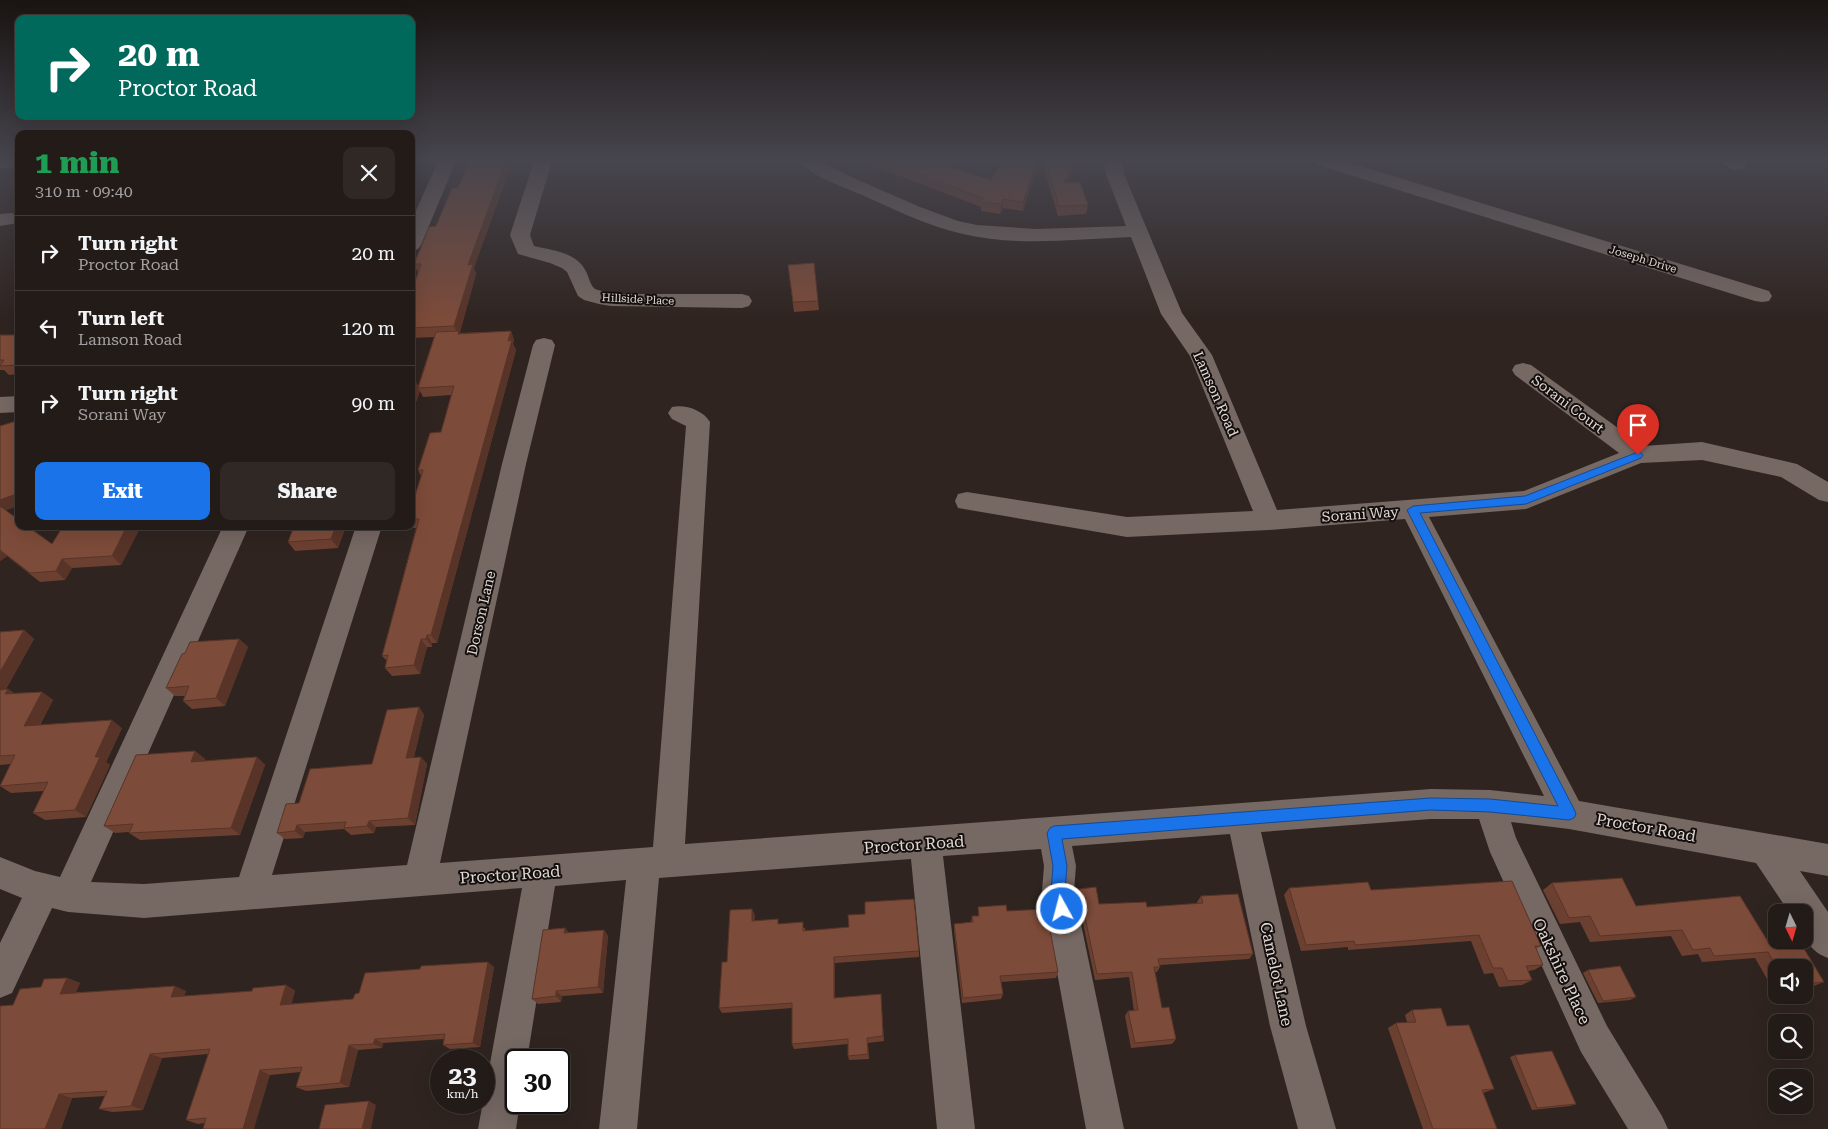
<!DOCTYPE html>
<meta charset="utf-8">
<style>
body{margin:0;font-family:"Roboto Serif",serif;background:#2f2825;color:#f1f3f6;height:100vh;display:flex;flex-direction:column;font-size:19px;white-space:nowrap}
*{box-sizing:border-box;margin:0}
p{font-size:16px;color:#a3a1a2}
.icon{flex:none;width:28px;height:28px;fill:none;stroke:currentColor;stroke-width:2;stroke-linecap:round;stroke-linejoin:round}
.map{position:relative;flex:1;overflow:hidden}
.panel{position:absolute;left:15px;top:130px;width:400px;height:400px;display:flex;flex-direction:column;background:#231b18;border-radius:10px;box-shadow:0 5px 20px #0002,0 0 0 1px #403937}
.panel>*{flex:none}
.hud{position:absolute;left:15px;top:15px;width:400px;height:105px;border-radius:10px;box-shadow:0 5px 20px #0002,0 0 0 1px #403937;background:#00695c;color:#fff;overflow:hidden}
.needle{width:32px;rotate:175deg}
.fabs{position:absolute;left:1768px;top:904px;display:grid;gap:10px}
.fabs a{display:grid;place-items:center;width:45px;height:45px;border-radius:10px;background:#231b18;box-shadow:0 5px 20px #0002,0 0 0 1px #403937;font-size:25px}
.speed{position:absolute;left:430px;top:1049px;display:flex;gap:10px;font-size:25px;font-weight:700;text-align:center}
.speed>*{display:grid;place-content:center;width:65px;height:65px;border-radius:50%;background:#231b18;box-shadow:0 5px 20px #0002,0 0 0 1px #403937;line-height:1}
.speed small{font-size:12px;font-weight:400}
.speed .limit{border:2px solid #111;border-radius:8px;background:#fff;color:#111}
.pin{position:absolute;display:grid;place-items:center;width:42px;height:42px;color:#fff;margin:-51px -21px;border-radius:50% 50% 50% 0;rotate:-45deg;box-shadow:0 0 5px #0007}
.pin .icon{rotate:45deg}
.me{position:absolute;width:55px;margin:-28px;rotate:353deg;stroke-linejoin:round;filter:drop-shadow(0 0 4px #0008)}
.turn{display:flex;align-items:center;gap:18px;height:105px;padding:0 20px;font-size:22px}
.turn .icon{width:65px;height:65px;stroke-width:2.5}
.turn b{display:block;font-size:35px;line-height:42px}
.round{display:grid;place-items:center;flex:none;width:52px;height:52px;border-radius:10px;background:#2f2825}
.head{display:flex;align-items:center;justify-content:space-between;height:85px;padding:0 20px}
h1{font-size:30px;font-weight:800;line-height:38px;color:#1e9e55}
.cta{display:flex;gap:10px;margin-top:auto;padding:10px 20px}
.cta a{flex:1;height:58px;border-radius:10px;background:#1a73e8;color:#fff;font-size:20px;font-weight:800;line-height:58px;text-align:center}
.cta a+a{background:#2f2825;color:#f1f3f6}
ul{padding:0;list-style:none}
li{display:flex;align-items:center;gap:15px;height:75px;padding:0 20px;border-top:1px solid #403937}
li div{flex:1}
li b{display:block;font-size:19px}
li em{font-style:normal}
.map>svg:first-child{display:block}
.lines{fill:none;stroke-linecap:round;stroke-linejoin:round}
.minor{fill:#766863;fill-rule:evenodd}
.wall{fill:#6c4031}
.shaded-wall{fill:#583428}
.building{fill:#7d4b39;stroke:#583428}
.route{fill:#1a73e8;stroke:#114b97}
.labels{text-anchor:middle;stroke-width:4;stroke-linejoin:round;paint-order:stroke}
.far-street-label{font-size:11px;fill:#e0d8d5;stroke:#140f0d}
.street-label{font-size:14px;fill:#e0d8d5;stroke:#140f0d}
.near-street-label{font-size:16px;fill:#e0d8d5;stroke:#140f0d}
</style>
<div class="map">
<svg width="1828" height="1129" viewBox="0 0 1828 1129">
<rect width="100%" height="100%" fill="#2f2420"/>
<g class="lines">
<path class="minor" d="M 0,161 L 19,161 L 19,167 L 0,168 Z
M 438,161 L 456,161 L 421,245 L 418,249 L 411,251 L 411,222 Z
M 534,161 L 552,161 L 530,235 L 534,246 C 551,250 574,252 584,268 C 589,275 589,284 595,289 L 611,294 L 742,294 L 749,296 L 752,301 L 749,306 L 742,308 L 611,306 L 599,304 L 584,300 L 578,296 L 567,272 L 562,268 L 550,263 L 518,254 L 510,235 Z
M 800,161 L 822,161 L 849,176 L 920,207 L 958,221 L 977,225 L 1036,229 L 1126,226 L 1106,174 L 1104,161 L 1122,161 L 1124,174 L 1182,313 L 1212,355 L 1277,510 L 1524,491 L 1619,453 L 1515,375 L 1512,370 L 1515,365 L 1523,363 L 1531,365 L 1643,446 L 1702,442 L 1797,464 L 1828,482 L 1828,502 L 1819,500 L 1781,477 L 1702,460 L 1641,463 L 1526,509 L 1429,517 L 1579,801 L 1828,844 L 1828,876 L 1800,871 L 1828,912 L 1828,958 C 1805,949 1804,935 1804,912 L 1789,912 L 1756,863 L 1569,829 L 1511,822 L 1516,838 L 1607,1026 L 1662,1116 L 1668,1129 L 1628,1129 L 1581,1052 L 1490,852 L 1479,819 L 1431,819 L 1261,832 L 1306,1026 L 1336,1129 L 1298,1129 L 1270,1026 L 1230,834 L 1072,846 L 1076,866 L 1074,891 L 1124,1129 L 1086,1129 L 1042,891 L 1044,866 L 1041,849 L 943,856 L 975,1129 L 937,1129 L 911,859 L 659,878 L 637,1129 L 599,1129 L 626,880 L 555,886 L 527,1060 L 516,1060 L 516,1102 L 520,1102 L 516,1129 L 478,1129 L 522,888 L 144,918 L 68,912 L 52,908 L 12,993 L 0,998 L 0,943 L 22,898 L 0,889 L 0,857 L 35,871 L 60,877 L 223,526 L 249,526 L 91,882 L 144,884 L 239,877 L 356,526 L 382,526 L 272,875 L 407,865 L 502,464 L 533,345 L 536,340 L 544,338 L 552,340 L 555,345 L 526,464 L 440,863 L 653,847 L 686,426 L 672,419 L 668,413 L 672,407 C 685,404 703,410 710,422 L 685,844 L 1431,789 L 1490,790 L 1544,796 L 1405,519 L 1269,530 L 1127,537 L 958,508 L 955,501 L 958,494 L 967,492 L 1127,517 L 1253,511 L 1190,356 L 1161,314 L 1131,237 C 1075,239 1018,247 963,234 C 927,226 894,209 860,194 C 844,187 810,176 800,161 Z
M 1315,161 L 1344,161 L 1769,291 L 1772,296 L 1769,301 L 1762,302 L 1755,301 L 1318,165 Z
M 1722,161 L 1744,161 L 1746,165 L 1743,169 C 1735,171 1728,169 1722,161 Z
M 11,213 L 18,215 L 18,223 L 0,226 L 0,214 Z
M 19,396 L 19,412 L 0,413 L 0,397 Z"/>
</g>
<path class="wall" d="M 861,161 L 950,161 L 950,166 L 991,180 L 1003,161 L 1039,161 L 1023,211 L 1003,208 L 1000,214 L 981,211 L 981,207 Z
M 1042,161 L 1078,161 L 1077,165 L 1067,183 L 1088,205 L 1086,214 L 1058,216 Z
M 429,227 L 474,268 L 476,274 L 460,332 L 460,333 L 511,331 L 514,340 L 513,344 L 516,350 L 437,643 L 432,643 L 432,647 L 427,647 L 420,674 L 392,676 L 385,668 L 387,661 L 382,656 L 416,528 L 414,528 L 411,525 L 411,509 L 421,476 L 418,470 L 441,432 L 451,395 L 423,397 L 420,391 L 411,416 L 418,386 L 434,337 L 411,338 L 411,293 L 418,273 L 414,264 Z
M 814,263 L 819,310 L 794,312 L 788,265 Z
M 0,335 L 19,335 L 19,374 L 9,375 L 4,370 L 0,370 Z
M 0,426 L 5,510 L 52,544 L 139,530 L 121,565 L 72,568 L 65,580 L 40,582 L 7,556 L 0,561 Z
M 346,526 L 338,548 L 295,551 L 288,542 Z
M 24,630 L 34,639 L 6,689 L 8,689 L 14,693 L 42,692 L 53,700 L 40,725 L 122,728 L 106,762 L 110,765 L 86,817 L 45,820 L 33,813 L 44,791 L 11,793 L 0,786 L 11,764 L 0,765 L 0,632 Z
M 239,639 L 248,647 L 225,706 L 192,709 L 183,701 L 185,696 L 175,696 L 166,688 L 185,653 Z
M 419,707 L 424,715 L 414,757 L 421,757 L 427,764 L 415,825 L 376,827 L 374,833 L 351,835 L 344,829 L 305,832 L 303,838 L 285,839 L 277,833 L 299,803 L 372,764 Z
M 195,751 L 205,759 L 204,761 L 257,757 L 265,765 L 240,835 L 140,840 L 129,833 L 129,832 L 115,833 L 104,826 Z
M 1622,878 L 1636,906 L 1740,896 L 1770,945 L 1800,942 L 1824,982 L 1811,987 L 1804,988 L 1804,968 L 1776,968 L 1776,990 L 1774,991 L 1755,958 L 1702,962 L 1698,954 L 1682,956 L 1671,936 L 1590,942 L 1580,922 L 1560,924 L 1543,890 L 1552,883 Z
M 1289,888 L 1371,890 L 1541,946 L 1536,949 L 1543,965 L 1534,970 L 1528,971 L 1532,980 L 1522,985 L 1499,987 L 1493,973 L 1484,974 L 1471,941 L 1348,950 L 1348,947 L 1301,951 L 1284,895 Z
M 1079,889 L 1099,904 L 1147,907 L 1197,904 L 1197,902 L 1201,896 L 1253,954 L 1249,959 L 1160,965 L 1160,967 L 1157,972 L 1155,972 L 1162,1008 L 1176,1039 L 1172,1044 L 1131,1048 L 1125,1016 L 1128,1011 L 1134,1011 L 1129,977 L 1095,980 L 1077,895 Z
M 978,907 L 1007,911 L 1058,972 L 1056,978 L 1001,982 L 1003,994 L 1001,999 L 962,1003 L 954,930 L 954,924 L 971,922 L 972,916 L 978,916 Z
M 755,915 L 754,920 L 805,928 L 805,930 L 919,951 L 919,957 L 835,963 L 835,998 L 881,994 L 884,1041 L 868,1043 L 869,1059 L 849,1060 L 848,1056 L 848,1044 L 794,1049 L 792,1044 L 792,1008 L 722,1013 L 719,1008 L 727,962 Z
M 565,928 L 569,933 L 604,930 L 608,936 L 603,993 L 562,996 L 561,1002 L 538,1004 L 532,999 Z
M 494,967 L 480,1047 L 450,1049 L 443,1045 L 444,1039 L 383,1043 L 382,1048 L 358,1050 L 349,1087 L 306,1091 L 296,1087 L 301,1072 L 270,1075 L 205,1123 L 198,1124 L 186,1120 L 208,1054 L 162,1058 L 143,1110 L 112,1112 L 99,1109 L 105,1096 L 72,1098 L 61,1129 L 13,1005 L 41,987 L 67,978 L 80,983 L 76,992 L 186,991 L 184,996 L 252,991 L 286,985 L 295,991 L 291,1004 L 353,999 L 359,993 Z
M 1588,970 L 1636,997 L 1630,1000 L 1598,1003 L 1583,973 Z
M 1412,1010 L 1447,1026 L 1494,1089 L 1483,1093 L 1497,1129 L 1423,1129 L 1388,1028 L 1396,1023 L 1407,1022 L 1405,1015 Z
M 1515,1055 L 1576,1104 L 1570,1106 L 1532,1110 L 1510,1057 Z"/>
<path class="shaded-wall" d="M 506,161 L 513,161 L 474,268 L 476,274 L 460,332 L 463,340 L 458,335 L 454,326 L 468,265 Z
M 949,161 L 950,161 L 950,170 L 945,165 Z
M 1037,161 L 1039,161 L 1023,211 L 1023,202 Z
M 1075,161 L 1078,161 L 1077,165 L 1062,193 L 1063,183 Z
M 1003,199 L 1003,208 L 1000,214 L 1001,204 Z
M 511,331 L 514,340 L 513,344 L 516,350 L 437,643 L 431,635 Z
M 415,380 L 419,388 L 418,388 L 420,391 L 411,416 L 411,392 Z
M 19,474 L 19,506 L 4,511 L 0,508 L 0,500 L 17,475 Z
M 127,526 L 135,526 L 139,530 L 121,565 L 112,556 Z
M 336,526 L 346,526 L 338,548 L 331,539 Z
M 0,551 L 7,556 L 0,561 Z
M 62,559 L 72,568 L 65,580 L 56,571 Z
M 24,630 L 34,639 L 1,698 L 0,697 L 0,672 Z
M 427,635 L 432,643 L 432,647 L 426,639 Z
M 239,639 L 248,647 L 225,706 L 216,698 Z
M 421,639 L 427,647 L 420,674 L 414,665 Z
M 8,689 L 19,697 L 5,694 Z
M 42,692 L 53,700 L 35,733 L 24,726 Z
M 419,707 L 424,715 L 412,765 L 406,758 Z
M 112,720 L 122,728 L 106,762 L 110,765 L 86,817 L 75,810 L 95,757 Z
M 195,751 L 205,759 L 200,770 L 191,762 Z
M 257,757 L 265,765 L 240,835 L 231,828 Z
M 421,757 L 427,764 L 415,825 L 408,818 Z
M 369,821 L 376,827 L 374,833 L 367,826 Z
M 297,825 L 305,832 L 303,838 L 295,831 Z
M 752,909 L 755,915 L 754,927 L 752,921 Z
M 565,928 L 570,934 L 564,933 Z
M 604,930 L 608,936 L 603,993 L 598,987 Z
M 834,957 L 835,963 L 835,1003 L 834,998 Z
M 488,962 L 494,967 L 480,1047 L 473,1043 Z
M 67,978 L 80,983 L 73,999 L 60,994 Z
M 286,985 L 295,991 L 290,1010 L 280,1005 Z
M 175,986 L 186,991 L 182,1002 L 171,997 Z
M 556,991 L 562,996 L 561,1002 L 556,996 Z
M 375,1039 L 383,1043 L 382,1048 L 373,1044 Z
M 349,1045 L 358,1050 L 349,1087 L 340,1083 Z
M 150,1054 L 162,1058 L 143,1110 L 131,1106 Z
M 260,1070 L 270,1075 L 254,1129 L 243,1129 Z
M 59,1094 L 72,1098 L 61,1129 L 45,1129 Z
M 369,1101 L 376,1105 L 371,1129 L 362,1129 Z"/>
<path class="building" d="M 469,161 L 506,161 L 468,265 L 473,264 L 454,326 L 411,328 L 411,293 L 421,264 L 414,264 L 429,227 L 436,226 L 452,188 L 458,188 Z
M 884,161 L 949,161 L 945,165 L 991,180 L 1003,161 L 1037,161 L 1023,202 L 1003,199 L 1001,204 L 981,202 L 983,198 Z
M 1046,161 L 1075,161 L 1063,183 L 1080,182 L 1088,205 L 1059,206 Z
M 814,263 L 818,301 L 793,302 L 788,265 Z
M 459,331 L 458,334 L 511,331 L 508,341 L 512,340 L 431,635 L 427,635 L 426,639 L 421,639 L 414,665 L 385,668 L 388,655 L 382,656 L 419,519 L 411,519 L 411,509 L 423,470 L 418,470 L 430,433 L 441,432 L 454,386 L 418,388 L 436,332 Z
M 0,335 L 19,335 L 19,365 L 0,366 L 4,360 L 0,360 Z
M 415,380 L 411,392 L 411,381 Z
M 19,420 L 19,474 L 17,475 L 19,493 L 0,500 L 0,426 Z
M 0,506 L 19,520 L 19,526 L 27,526 L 52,544 L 63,526 L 127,526 L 112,556 L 62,559 L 56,571 L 30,573 L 0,550 Z
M 294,526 L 336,526 L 331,539 L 288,542 Z
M 24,630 L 0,672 L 0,632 Z
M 239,639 L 216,698 L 183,701 L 189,686 L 166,688 L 182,654 L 185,653 L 190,642 Z
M 8,689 L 5,694 L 42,692 L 24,726 L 112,720 L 95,757 L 100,757 L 75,810 L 33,813 L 48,782 L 0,786 L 15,755 L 0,756 L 0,690 Z
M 419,707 L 406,758 L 421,757 L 408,818 L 369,821 L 367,826 L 344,828 L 346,822 L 297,825 L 295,831 L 277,833 L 286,804 L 299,803 L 310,769 L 372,764 L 387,710 Z
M 195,751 L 191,762 L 257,757 L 231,828 L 129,833 L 133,824 L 104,826 L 136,755 Z
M 1622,878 L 1636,906 L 1740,896 L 1770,945 L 1800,942 L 1824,982 L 1804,984 L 1804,968 L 1777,968 L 1768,952 L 1714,956 L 1710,948 L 1693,950 L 1682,930 L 1600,936 L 1590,916 L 1569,918 L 1552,883 Z
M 1512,881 L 1541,946 L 1535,946 L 1543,965 L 1526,966 L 1532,980 L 1508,981 L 1502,968 L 1493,968 L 1479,935 L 1355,945 L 1354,941 L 1306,945 L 1289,888 L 1368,882 L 1371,890 Z
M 1096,887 L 1099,904 L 1146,902 L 1147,907 L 1203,903 L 1201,896 L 1238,894 L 1253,954 L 1158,959 L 1160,967 L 1154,967 L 1162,1008 L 1169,1007 L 1176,1039 L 1135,1043 L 1128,1011 L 1138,1010 L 1132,972 L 1097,974 L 1079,889 Z
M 914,899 L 919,951 L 834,957 L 834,998 L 881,994 L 883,1036 L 867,1038 L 868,1054 L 848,1056 L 848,1039 L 792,1044 L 792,1003 L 719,1008 L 722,962 L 727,962 L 730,910 L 752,909 L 752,921 L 778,919 L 778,924 L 803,922 L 803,931 L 849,927 L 848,915 L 865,914 L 865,902 Z
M 1006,905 L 1007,911 L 1046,909 L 1058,972 L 1000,976 L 1003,994 L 963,998 L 954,924 L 973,922 L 972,916 L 979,916 L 978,907 Z
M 565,928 L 564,933 L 604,930 L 598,987 L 556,991 L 556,996 L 532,999 L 543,930 Z
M 488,962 L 473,1043 L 443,1045 L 445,1034 L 375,1039 L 373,1044 L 349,1045 L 340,1083 L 296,1087 L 302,1067 L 260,1070 L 243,1129 L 203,1129 L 206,1118 L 186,1120 L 210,1049 L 150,1054 L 131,1106 L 99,1109 L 107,1091 L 59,1094 L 45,1129 L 0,1129 L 0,1006 L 13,1005 L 20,989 L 41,987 L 44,979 L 67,978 L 60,994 L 175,986 L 171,997 L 252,991 L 253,988 L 286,985 L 280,1005 L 353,999 L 355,994 L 359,993 L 365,973 L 420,969 L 421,966 Z
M 1620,966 L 1636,997 L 1603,1001 L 1588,970 Z
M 1441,1008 L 1447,1026 L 1469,1025 L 1494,1089 L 1482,1090 L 1497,1129 L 1433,1129 L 1396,1023 L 1416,1022 L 1412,1010 Z
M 1552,1051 L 1576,1104 L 1537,1108 L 1515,1055 Z
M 369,1101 L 362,1129 L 319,1129 L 325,1105 Z"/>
<linearGradient id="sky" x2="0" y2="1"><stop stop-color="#1a1412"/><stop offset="0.5" stop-color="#47454e"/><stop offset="1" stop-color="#47454e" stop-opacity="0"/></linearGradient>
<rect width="1828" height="320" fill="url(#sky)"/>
<path class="route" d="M 1638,452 L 1641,453 L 1643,455 L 1641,458 L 1526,504 L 1420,513 L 1574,809 L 1576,814 L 1574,818 L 1569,820 L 1490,812 L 1431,810 L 1062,839 L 1067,866 L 1065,891 L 1069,909 L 1067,914 L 1062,916 L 1057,914 L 1051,891 L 1053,866 L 1047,833 L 1050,828 L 1054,826 L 1431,798 L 1490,799 L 1558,806 L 1407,510 L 1413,506 L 1525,496 Z"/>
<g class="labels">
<g class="far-street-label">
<text transform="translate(1643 259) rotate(17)" y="4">Joseph Drive</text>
<text transform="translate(638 299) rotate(3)" y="4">Hillside Place</text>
</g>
<g class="street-label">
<text transform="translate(1216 394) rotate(66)" y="5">Lamson Road</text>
<text transform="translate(1568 404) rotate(37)" y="5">Sorani Court</text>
<text transform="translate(1360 514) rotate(-4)" y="5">Sorani Way</text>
<text transform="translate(481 613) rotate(-77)" y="5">Dorson Lane</text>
</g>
<g class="near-street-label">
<text transform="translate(1646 827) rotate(10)" y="6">Proctor Road</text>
<text transform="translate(914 844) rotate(-4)" y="6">Proctor Road</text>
<text transform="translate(510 874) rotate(-4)" y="6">Proctor Road</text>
<text transform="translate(1562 971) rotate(65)" y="6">Oakshire Place</text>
<text transform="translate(1277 974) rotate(78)" y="6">Camelot Lane</text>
</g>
</g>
</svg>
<div class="fabs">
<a><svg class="needle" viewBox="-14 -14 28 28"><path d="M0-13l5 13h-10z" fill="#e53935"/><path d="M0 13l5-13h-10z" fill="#a3a1a2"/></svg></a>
<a><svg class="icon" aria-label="sound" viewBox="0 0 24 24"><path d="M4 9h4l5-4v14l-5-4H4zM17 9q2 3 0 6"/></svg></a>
<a><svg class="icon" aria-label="search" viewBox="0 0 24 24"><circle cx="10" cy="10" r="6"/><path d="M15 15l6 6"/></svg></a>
<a><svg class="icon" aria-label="layers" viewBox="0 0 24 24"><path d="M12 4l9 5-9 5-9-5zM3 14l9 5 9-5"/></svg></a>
</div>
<div class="speed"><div>23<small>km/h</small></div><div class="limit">30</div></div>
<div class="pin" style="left:1638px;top:455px;background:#d93025"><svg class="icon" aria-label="arrive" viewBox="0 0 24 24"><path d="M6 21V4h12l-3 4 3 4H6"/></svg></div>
<svg class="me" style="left:1062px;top:909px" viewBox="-20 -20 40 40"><circle r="17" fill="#1a73e8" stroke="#fff" stroke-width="3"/><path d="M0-11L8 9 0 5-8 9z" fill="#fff"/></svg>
<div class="hud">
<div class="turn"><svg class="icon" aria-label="right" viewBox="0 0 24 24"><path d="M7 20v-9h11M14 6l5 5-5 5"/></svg><div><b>20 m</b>Proctor Road</div></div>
</div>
<section class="panel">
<div class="head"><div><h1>1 min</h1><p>310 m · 09:40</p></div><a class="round"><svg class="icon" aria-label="close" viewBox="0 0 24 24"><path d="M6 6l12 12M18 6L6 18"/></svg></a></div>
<ul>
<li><svg class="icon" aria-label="right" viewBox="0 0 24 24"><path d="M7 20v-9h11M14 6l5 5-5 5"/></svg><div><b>Turn right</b><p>Proctor Road</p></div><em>20 m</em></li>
<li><svg class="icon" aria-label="left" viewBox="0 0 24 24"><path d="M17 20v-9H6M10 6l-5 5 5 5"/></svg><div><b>Turn left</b><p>Lamson Road</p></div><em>120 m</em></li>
<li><svg class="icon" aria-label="right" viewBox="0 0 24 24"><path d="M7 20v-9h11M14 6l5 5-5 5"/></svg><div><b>Turn right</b><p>Sorani Way</p></div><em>90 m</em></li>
</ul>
<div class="cta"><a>Exit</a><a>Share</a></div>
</section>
</div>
